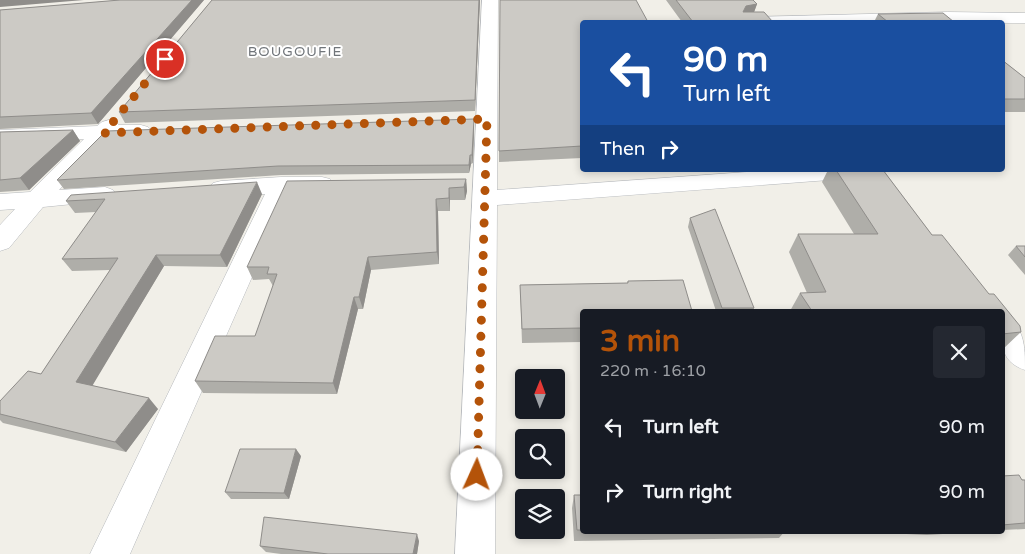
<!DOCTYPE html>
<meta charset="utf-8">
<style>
body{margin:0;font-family:"Varela Round",sans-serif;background:#242831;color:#f1f3f6;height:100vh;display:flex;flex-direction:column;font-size:19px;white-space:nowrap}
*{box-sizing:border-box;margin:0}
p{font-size:16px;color:#9ea1a6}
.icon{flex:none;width:28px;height:28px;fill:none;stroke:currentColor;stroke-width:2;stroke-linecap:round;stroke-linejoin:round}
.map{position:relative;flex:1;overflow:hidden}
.details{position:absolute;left:580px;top:309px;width:425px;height:225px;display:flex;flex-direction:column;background:#171b24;border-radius:5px;box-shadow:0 2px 8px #0003}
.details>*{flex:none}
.top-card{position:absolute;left:580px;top:20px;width:425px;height:152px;border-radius:5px;box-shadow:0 2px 8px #0003;background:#1a4fa0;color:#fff;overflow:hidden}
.needle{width:32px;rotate:1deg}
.buttons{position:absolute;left:515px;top:369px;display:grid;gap:10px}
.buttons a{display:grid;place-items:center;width:50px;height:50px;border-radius:5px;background:#171b24;box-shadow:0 2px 8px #0003;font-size:25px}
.pin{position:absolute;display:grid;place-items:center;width:42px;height:42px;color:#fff;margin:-21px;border:2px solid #fff;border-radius:50%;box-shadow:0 1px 5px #0007}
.me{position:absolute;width:55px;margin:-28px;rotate:2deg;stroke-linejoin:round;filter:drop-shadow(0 0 4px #0008)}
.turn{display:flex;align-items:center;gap:18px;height:105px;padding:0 20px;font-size:22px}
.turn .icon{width:65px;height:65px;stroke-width:2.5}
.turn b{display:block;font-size:35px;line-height:42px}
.then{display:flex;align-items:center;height:48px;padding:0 20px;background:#0003;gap:10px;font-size:19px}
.round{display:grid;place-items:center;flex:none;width:52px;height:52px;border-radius:5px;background:#242831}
.headline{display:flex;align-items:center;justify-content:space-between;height:85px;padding:0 20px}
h1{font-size:30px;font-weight:700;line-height:38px;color:#b45309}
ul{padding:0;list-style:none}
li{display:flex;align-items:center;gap:15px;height:65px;padding:0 20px}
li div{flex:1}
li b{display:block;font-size:19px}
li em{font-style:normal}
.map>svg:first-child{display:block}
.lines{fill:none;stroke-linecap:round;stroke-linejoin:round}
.minor-casing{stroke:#b5b8bc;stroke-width:1}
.minor{fill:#fff;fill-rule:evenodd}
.wall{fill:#afaea9}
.shaded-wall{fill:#8f8d8a}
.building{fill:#cccac5;stroke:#8f8d8a}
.route{stroke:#b45309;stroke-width:9;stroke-dasharray:0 16.2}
.labels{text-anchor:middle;stroke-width:4;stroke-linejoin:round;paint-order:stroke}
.far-quarter-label{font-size:14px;letter-spacing:1px;fill:#70757a;stroke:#fff}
</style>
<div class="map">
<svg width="1025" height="554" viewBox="0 0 1025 554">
<rect width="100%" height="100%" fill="#f1efe8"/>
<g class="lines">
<g class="minor-casing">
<path id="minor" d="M 482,0 L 498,0 L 497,190 L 773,170 L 880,170 L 877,175 L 869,177 L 497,205 L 495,554 L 455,554 Z
M 948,12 L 1025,13 L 1025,23 L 741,22 L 743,19 L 749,17 Z
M 109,120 L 116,122 L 119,125 L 141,125 L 148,127 L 151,131 L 148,135 L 109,138 L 59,190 L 105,187 L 113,190 L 117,195 L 113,200 L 43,207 L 9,248 L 0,251 L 0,225 L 15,209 L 0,210 L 0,194 L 30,192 L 84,139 L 0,142 L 0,130 L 97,126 L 102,122 Z
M 281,177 L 322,177 L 330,179 L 334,184 L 330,189 L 289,193 L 130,554 L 90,554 L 265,194 L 221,195 L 213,193 L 209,188 L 213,183 L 221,181 Z
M 1002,316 C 1025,325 1025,346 1025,370 C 998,361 1002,341 1002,316 Z"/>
</g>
<use href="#minor" class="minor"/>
</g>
<path class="wall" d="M 120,0 L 204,0 L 98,124 L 0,129 L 0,10 Z
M 212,0 L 480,0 L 475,111 L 125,123 L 119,112 Z
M 666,0 L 753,0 L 757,4 L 754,12 L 773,22 L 682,22 Z
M 878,14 L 954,22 L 874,22 Z
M 582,22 L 582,158 L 499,162 L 499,151 Z
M 1002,60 L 1025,78 L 1025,112 L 1002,112 Z
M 474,127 L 473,163 L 471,164 L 469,173 L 281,175 L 64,189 L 57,180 Z
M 73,130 L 80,141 L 29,190 L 0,192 L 0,132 Z
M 828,170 L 883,170 L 932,235 L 989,294 L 1021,332 L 1002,350 L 1002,311 L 790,311 L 800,293 L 807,293 L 789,252 L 798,234 L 854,234 L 822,182 Z
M 466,179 L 467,191 L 465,200 L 450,200 L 450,211 L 438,211 L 439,264 L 371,270 L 363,309 L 358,309 L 337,394 L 203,393 L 195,381 L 255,336 L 273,286 L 269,279 L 253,280 L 247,267 Z
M 262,194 L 227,267 L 164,266 L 92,385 L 158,409 L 126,452 L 3,423 L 0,420 L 0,401 L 41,374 L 110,270 L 72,271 L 62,259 L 96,212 L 75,213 L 66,201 L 71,195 Z
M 690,218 L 754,308 L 753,311 L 716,311 L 688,227 Z
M 1016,246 L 1025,246 L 1025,275 L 1008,255 Z
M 683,280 L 582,311 L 582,342 L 522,343 L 520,285 L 627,283 L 628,281 Z
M 301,456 L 289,499 L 231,499 L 225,492 Z
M 1002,476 L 1025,480 L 1025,529 L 1002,530 Z
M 574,495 L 582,495 L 582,531 L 785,531 L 779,538 L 574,541 L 572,508 Z
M 845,531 L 989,531 L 927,535 Z
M 419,541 L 417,554 L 281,554 L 266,552 L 260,546 Z"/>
<path class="shaded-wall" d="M 0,0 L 84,0 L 0,7 Z
M 192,0 L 204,0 L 98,124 L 91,113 Z
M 479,0 L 480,0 L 475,111 L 475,100 Z
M 757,4 L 753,15 L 743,12 L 746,6 Z
M 474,119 L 474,127 L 473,163 L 472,155 Z
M 73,130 L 80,141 L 29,190 L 20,178 Z
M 470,155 L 471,164 L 469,173 L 469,165 Z
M 466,179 L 467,191 L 465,200 L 464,187 Z
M 257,182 L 262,194 L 227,267 L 220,255 Z
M 449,188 L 450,200 L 450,211 L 449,198 Z
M 436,199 L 438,211 L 439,264 L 437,252 Z
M 156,255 L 164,266 L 88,393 L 76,382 Z
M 368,257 L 371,270 L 363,309 L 359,297 Z
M 354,297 L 358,309 L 337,394 L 333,383 Z
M 149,398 L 158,409 L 126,452 L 115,442 Z
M 296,449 L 301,456 L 289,499 L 284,493 Z
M 417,534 L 419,541 L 417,554 L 413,554 Z"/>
<path class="building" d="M 120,0 L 192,0 L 91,113 L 0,117 L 0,10 Z
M 212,0 L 479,0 L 475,100 L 119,112 Z
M 500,0 L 636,0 L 648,22 L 582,22 L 582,146 L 499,151 Z
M 676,0 L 753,0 L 757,4 L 746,6 L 743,12 L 764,12 L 773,22 L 693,22 Z
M 943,13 L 954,22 L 888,22 L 878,14 Z
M 1002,60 L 1025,78 L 1025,99 L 1002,99 Z
M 474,119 L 472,155 L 470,155 L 469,165 L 278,166 L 57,180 L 106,131 Z
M 73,130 L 20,178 L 0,180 L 0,132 Z
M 836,170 L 883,170 L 932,235 L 942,235 L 989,294 L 994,294 L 1020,326 L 1021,332 L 1002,334 L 1002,311 L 812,311 L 800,293 L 826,292 L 798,234 L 878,234 Z
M 466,179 L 464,187 L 449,188 L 449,198 L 436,199 L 437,252 L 368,257 L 359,297 L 354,297 L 333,383 L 195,381 L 215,336 L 255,336 L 277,274 L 267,274 L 269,267 L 247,267 L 287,181 Z
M 257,182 L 220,255 L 156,255 L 76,382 L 149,398 L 115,442 L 0,414 L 0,401 L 28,371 L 41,374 L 118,258 L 62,259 L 105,199 L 66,201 L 71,195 Z
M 715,209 L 754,308 L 722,308 L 690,218 Z
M 1016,246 L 1025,246 L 1025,257 Z
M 683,280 L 692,311 L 582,311 L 582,328 L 522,329 L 520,285 L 628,283 L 628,281 Z
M 240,449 L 296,449 L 284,493 L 225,492 Z
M 1019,475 L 1022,480 L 1025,480 L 1025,523 L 1002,525 L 1002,476 Z
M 574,495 L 582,495 L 582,530 L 577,530 Z
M 264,517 L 417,534 L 413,554 L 328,554 L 260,546 Z"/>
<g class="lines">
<path class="route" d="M 165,59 L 104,133 L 487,119 L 477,475"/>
</g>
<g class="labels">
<g class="far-quarter-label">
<text x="295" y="56">BOUGOUFIE</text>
</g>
</g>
</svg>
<div class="buttons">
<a><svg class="needle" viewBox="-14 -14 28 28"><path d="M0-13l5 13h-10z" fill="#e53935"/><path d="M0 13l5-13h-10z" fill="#9ea1a6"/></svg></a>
<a><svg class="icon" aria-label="search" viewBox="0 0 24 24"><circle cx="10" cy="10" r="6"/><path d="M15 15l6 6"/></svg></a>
<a><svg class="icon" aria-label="layers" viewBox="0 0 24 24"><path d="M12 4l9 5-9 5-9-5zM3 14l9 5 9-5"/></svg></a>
</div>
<div class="pin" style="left:165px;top:59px;background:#d93025"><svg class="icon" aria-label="arrive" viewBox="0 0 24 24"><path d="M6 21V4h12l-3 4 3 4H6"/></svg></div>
<svg class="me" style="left:477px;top:475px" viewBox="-20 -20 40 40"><circle r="19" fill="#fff"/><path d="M0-13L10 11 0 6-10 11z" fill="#b45309"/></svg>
<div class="top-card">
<div class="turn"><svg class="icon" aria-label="left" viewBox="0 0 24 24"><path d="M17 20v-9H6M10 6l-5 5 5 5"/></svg><div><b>90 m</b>Turn left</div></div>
<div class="then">Then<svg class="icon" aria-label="right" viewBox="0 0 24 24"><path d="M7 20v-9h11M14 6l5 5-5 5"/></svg></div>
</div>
<section class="details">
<div class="headline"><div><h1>3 min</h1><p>220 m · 16:10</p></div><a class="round"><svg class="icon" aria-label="close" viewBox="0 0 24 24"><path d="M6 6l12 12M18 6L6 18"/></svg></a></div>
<ul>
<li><svg class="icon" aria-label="left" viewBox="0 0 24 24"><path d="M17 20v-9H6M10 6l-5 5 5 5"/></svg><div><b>Turn left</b></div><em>90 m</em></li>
<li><svg class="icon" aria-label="right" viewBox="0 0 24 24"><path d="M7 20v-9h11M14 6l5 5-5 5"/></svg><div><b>Turn right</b></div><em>90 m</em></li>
</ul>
</section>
</div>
